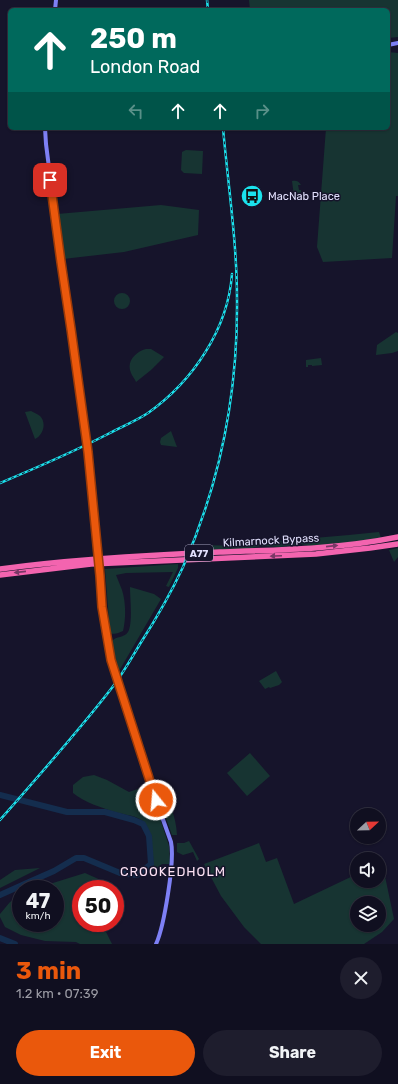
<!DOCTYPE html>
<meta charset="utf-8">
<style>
body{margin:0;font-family:Rubik,sans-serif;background:#1e1d2d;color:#f1f3f6;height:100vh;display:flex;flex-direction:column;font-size:15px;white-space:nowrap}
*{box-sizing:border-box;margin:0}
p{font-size:13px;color:#9c9ca5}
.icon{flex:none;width:22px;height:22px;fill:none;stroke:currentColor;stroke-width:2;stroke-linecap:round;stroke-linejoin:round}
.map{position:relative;height:944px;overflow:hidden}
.panel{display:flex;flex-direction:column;background:#100f20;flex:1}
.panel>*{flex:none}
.guide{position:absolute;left:8px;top:8px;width:382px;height:122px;border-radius:6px;box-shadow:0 1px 3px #0004,0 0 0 1px #302f3e;background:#00695c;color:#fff;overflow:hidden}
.needle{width:26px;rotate:68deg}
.tools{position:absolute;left:350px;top:808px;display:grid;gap:8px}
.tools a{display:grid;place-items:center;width:36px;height:36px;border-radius:50%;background:#100f20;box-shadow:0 1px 3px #0004,0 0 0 1px #302f3e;font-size:20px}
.speed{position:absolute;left:12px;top:880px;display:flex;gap:8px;font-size:20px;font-weight:700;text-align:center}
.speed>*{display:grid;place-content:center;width:52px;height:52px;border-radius:50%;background:#100f20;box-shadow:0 1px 3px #0004,0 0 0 1px #302f3e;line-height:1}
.speed small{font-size:10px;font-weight:400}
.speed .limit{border:6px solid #d22;background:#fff;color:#111}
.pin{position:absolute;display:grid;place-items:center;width:34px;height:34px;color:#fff;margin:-17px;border-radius:8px;box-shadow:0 2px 6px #0006}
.me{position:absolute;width:44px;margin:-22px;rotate:343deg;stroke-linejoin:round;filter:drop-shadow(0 0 3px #0008)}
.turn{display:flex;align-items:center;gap:14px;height:84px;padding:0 16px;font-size:18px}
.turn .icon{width:52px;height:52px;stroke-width:2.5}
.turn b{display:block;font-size:28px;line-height:34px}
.lanes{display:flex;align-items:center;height:38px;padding:0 16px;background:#0003;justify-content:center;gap:20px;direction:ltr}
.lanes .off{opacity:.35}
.round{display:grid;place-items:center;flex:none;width:42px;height:42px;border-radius:21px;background:#1e1d2d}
.summary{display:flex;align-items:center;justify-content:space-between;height:68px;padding:0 16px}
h1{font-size:24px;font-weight:700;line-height:30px;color:#ea580c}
.cta{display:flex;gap:8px;margin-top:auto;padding:8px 16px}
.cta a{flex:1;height:46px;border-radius:24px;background:#ea580c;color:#fff;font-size:16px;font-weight:700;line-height:46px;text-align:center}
.cta a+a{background:#1e1d2d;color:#f1f3f6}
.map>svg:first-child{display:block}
.green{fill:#173432;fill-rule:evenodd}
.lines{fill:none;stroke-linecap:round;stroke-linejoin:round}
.river{stroke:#142d4e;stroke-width:6}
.secondary{stroke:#7e80f5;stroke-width:4}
.highway{stroke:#f364af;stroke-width:5.5}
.rail-casing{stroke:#1be2ed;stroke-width:2.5}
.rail{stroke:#16142b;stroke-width:1;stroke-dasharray:3;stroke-linecap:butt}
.secondary-bridge{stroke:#7e80f5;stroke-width:4}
.oneway{fill:#793866}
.route-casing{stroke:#983908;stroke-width:10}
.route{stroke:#ea580c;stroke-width:7}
.labels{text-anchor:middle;stroke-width:3;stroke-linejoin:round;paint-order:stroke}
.shield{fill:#16142b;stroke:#a5a3be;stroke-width:1}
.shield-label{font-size:10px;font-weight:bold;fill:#e2e0fd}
.poi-label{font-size:11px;fill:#e2e0fd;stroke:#16142b;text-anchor:start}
.street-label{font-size:11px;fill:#e2e0fd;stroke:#16142b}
.quarter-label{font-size:13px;letter-spacing:1px;fill:#fde1f4;stroke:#16142b}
</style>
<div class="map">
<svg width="398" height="944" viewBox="0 0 398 944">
<rect width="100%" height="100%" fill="#16142b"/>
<path class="green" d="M 249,0 L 398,0 L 398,37 L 388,38 L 388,10 L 250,10 Z
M 388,52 L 398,53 L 398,196 L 396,196 L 392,258 L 323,262 L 317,247 L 326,128 L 388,128 Z
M 186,150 L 203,151 L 202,174 L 184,173 L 181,170 L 182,152 Z
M 292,181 C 296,180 299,181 301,185 L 298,185 L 299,190 L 301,190 L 301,192 L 300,194 L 294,196 Z
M 161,205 L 199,210 L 198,235 L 124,252 L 63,259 L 57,214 Z
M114 301a8 8 0 1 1 16 0a8 8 0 1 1-16 0Z
M 396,332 L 398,333 L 398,351 L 392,353 L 376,355 L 377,345 Z
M 146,349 L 151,349 L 164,357 L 151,370 L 136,382 C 135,379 132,376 131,373 C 126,362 135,352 146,349 Z
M 321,358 L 322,365 L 312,366 L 312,365 L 308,365 L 308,367 L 306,367 L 306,360 Z
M 31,411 C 34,413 38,414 40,416 C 47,423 43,435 35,439 L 25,412 Z
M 171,431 L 177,447 L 161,445 L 160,442 L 161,438 Z
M 379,532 L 381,538 L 314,547 L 301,544 L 280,547 L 261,546 L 248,549 L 211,551 L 192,550 L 194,545 L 250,546 L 267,542 L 349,535 Z
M 398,548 L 398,557 L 394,562 L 389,550 Z
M 178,564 L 178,568 L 169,587 L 166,586 L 173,572 L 126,573 L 116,575 C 118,580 120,585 122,590 C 126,603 126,618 123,631 C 118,633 115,635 110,633 L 105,569 Z
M 130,587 L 154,594 L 161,599 L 119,671 L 112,645 L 112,641 C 116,636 124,638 128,632 C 133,623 130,598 130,587 Z
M 276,671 L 282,682 L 279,685 L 270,688 L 269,687 L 265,689 L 259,681 Z
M 250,753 L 270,776 L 247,796 L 227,773 Z
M 94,775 L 107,780 L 129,792 L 149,785 L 169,846 L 170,864 L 162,864 L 151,873 C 155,861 153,855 151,843 C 150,836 149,827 144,822 C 137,815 124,815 115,812 C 102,808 84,802 73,793 L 73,785 L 83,777 Z
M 158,785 C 169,801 176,815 177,835 L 172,835 L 155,788 Z
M 189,841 L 199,859 L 197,861 L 193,852 L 183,855 L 177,852 L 177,843 L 184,843 Z
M 259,843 L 266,862 L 277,858 L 294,904 L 357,874 L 357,881 L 379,881 L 379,864 L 382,862 L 394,919 L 382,932 L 364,944 L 261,944 L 244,927 L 221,896 L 204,864 ZM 357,903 L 379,903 L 379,925 L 357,925 Z
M 40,868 L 0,888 L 0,880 L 15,870 Z
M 85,873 L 114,886 L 114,889 L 81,889 L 81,923 L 105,923 L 104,928 L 112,944 L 80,944 L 76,942 L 45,941 L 21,935 L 5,927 L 0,917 L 0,914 L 10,902 L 21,896 L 21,923 L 55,923 L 55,889 L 35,889 L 40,887 Z"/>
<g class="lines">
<path class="river" d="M 0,795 L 67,812 L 105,812 L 134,820 L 143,824 L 149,836 L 151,864 L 137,875 L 120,873 L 84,858 L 76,858 L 54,871 L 29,882 L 0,895
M 0,938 L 15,944"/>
<path class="secondary" d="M 55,10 L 56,0
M 388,45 L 398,43
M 45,128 L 46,144 L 61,262 L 71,329 L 88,452 L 98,550
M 100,576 L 102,607 L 111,660 L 156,800 L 171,842 C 175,861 164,927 156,944"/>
<path class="highway" d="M 0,569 C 73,559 147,555 220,552 C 280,550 340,549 398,537
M 0,575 L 91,564 L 316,554 L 370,548 L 398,544"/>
<g class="rail-casing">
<path id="rail" d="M 207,0 L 208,10
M 0,483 C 36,468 73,452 108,434 C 121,427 136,421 148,413 C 193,381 228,329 232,274
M 0,820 C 38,777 76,734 111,689 C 122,675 131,659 140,644 C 156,619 171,593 183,567 C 220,483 238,391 237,299 C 237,243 228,184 223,128"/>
</g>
<use href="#rail" class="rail"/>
<path class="secondary-bridge" d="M 98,550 L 100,576"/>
</g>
<defs><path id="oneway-solid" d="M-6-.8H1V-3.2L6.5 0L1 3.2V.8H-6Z"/></defs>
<g class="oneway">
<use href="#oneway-solid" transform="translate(332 546) rotate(-6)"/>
<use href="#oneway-solid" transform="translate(276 556) rotate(178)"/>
<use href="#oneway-solid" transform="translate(20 572) rotate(174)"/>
</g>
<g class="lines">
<g class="route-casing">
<path id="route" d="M 50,180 L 61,262 L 71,329 L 88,452 L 100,576 L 102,607 L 111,660 L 156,800"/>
</g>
<use href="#route" class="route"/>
</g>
<defs>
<g id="bus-disc" transform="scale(1.15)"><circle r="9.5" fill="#1be2ed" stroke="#16142b"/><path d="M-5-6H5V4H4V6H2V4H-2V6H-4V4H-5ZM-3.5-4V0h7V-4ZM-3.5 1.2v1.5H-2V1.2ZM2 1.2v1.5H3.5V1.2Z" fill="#111"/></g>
</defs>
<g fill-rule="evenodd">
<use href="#bus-disc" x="252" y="196"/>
</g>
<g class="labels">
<rect class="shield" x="185" y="545" width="28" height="16" rx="3"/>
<g class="shield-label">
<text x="199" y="557">A77</text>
</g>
<g class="poi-label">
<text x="268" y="200">MacNab Place</text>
</g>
<g class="street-label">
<text transform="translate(271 540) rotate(-3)" y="4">Kilmarnock Bypass</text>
</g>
<g class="quarter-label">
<text x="173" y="876">CROOKEDHOLM</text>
</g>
</g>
</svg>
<div class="tools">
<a><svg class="needle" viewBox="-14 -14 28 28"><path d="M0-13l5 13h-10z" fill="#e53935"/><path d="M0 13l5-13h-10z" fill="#9c9ca5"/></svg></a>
<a><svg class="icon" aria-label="sound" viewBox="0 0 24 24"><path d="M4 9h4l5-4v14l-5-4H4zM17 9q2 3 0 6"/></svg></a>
<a><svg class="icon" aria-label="layers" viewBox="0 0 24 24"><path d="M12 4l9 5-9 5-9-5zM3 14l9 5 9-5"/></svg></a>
</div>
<div class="speed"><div>47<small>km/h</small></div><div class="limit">50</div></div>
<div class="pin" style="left:50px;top:180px;background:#d93025"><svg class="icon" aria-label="arrive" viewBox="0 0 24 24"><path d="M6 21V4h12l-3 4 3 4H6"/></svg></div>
<svg class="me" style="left:156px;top:800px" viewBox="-20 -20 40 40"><circle r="17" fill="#ea580c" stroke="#fff" stroke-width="3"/><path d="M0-11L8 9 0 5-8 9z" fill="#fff"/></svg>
<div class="guide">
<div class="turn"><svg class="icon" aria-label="ahead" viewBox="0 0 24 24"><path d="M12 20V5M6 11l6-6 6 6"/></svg><div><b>250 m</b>London Road</div></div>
<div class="lanes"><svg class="icon off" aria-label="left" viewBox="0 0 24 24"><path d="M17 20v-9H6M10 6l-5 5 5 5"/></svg><svg class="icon" aria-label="ahead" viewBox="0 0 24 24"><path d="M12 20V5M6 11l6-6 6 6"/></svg><svg class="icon" aria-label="ahead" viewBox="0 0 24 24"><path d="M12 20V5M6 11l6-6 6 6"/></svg><svg class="icon off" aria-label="right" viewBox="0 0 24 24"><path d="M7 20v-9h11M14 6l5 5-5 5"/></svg></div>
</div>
</div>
<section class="panel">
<div class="summary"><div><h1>3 min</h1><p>1.2 km · 07:39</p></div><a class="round"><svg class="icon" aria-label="close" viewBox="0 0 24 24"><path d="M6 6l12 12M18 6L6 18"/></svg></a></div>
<div class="cta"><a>Exit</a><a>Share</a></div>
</section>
